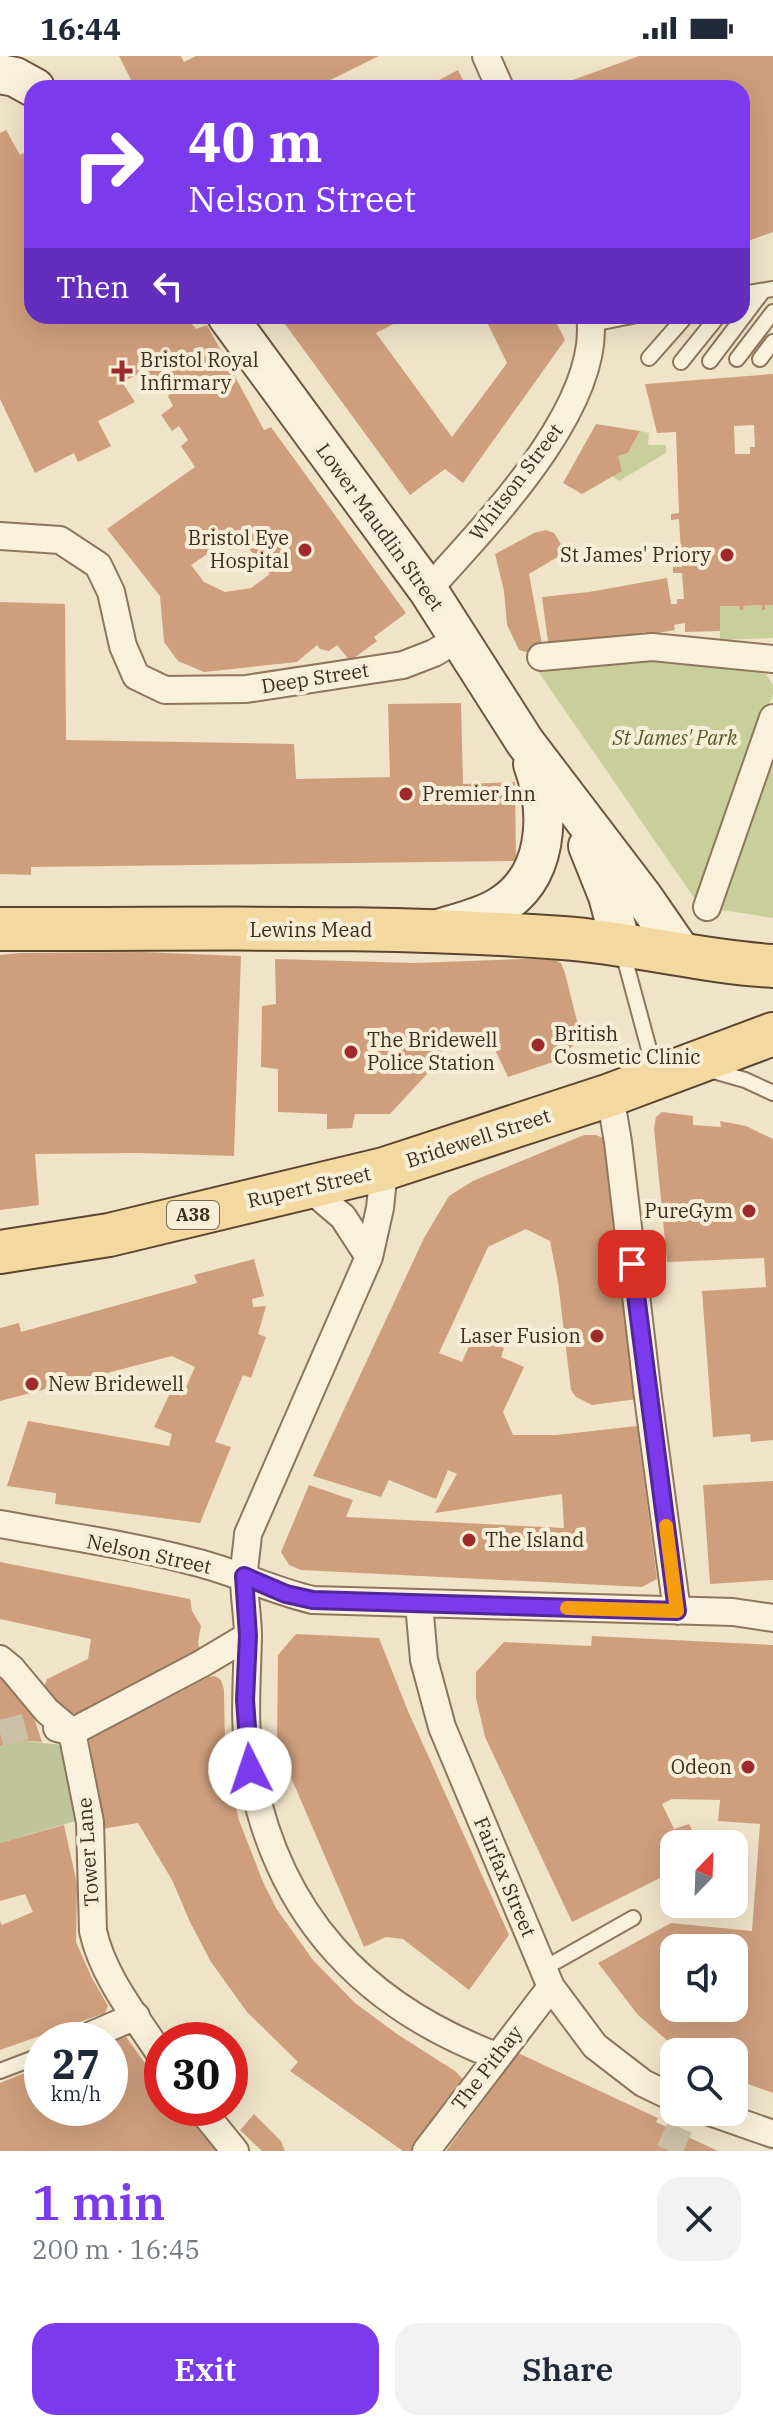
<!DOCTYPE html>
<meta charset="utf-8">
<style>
body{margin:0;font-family:"IBM Plex Serif",serif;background:#f2f2f3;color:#1f2937;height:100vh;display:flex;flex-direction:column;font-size:30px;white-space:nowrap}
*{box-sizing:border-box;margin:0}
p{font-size:26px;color:#747a83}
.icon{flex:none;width:44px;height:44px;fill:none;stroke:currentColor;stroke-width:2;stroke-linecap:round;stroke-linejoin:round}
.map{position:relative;height:2095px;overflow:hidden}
.side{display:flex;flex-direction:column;background:#fff;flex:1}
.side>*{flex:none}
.banner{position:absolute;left:24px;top:24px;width:726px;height:244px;border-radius:24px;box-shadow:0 8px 32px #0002;background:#7c3aed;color:#fff;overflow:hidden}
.needle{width:52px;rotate:23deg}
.tools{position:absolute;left:660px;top:1774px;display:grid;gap:16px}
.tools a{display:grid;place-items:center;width:88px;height:88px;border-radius:16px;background:#fff;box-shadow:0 8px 32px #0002;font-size:40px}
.speed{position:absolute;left:24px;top:1966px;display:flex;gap:16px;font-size:40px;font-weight:700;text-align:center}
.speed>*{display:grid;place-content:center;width:104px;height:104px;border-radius:50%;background:#fff;box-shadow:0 8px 32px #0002;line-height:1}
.speed small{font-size:20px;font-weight:400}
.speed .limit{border:12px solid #d22;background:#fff;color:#111}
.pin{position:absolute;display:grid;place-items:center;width:68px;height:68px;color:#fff;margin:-34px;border-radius:16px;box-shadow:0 4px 12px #0006}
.me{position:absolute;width:88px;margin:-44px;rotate:356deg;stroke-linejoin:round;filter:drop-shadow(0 0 6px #0008)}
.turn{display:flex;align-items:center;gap:28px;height:168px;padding:0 32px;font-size:36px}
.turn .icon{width:104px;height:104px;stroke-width:2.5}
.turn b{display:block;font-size:56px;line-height:68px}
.then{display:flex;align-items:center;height:76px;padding:0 32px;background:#0003;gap:16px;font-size:30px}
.round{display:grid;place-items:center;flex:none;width:84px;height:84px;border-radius:24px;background:#f2f2f3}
.overview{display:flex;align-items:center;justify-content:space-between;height:136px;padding:0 32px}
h1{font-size:48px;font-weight:600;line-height:60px;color:#7c3aed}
.cta{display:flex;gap:16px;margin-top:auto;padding:16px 32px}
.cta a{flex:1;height:92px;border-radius:24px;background:#7c3aed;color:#fff;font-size:32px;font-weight:600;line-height:92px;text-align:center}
.cta a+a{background:#f2f2f3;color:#1f2937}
.status{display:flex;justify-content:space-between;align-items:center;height:56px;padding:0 40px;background:#fff;direction:ltr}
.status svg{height:22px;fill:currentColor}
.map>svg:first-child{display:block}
.green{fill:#c9cf9b}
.cemetery{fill:#bfc49a}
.building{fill:#cf9f7d;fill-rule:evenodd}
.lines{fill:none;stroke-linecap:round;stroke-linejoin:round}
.street-tunnel{stroke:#ccc0a6;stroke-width:26;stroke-dasharray:26 13;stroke-linecap:butt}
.lane-casing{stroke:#8d765c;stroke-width:18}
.street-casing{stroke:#8d765c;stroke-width:30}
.secondary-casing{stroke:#6f573f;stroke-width:42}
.primary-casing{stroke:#5b4430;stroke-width:46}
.lane{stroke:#faf1dc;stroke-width:14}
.street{stroke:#faf1dc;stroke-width:26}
.secondary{stroke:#faf1dc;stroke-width:38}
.primary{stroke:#f3d9a0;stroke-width:42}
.route-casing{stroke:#51269a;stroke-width:20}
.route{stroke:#7c3aed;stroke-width:14}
.slow{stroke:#f59e0b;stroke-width:14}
.poi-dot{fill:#9e2a2b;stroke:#f7eed8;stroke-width:3}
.labels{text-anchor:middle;stroke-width:8;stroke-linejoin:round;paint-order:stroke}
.shield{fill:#f7eed8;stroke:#756857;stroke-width:2}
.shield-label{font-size:18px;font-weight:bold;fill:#3d2e20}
.poi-label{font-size:20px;fill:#3d2e20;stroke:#f7eed8;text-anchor:start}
.street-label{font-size:20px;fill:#3d2e20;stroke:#f7eed8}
.park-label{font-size:20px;font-style:italic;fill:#4d5a26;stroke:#f7eed8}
</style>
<div class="status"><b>16:44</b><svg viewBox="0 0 49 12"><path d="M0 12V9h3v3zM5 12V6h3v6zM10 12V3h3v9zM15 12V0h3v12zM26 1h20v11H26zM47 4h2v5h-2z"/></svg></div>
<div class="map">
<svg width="773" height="2095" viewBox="0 0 773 2095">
<rect width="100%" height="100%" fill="#f0e4c8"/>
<path class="green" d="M 640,375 L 649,377 L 648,389 L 666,389 L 666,397 L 619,425 L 612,420 L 618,400 L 628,397 Z
M 762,549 L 765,554 L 765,549 L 773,549 L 773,582 L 720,584 L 720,550 L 740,550 L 743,554 L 743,550 Z
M 651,601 L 766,618 L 773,629 L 773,638 L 699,849 L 533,608 Z
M 773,688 L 773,862 L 715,853 Z"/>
<path class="cemetery" d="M 17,1684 L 62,1689 L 79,1764 L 0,1787 L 0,1690 Z"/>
<path class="building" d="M 119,0 L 181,0 L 184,6 L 196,0 L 379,0 L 314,32 L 135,32 Z
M 639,0 L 773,0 L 773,176 L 742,187 L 742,32 L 557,32 L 556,30 Z
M 458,14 L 467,32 L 424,32 Z
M 6,74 L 20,99 L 32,93 L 32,260 L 186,260 L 196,273 L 207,269 L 264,374 L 271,371 L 406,557 L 374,581 L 377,585 L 350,605 L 337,589 L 329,595 L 320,593 L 317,589 L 297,606 L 204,616 L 178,605 L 164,586 L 160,540 L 107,473 L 195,411 L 181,390 L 188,384 L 179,370 L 172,375 L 161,359 L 173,350 L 168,340 L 175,332 L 169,322 L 153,330 L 144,326 L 139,318 L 122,326 L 135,346 L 98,365 L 111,390 L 78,406 L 74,397 L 35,417 L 0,343 L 0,77 ZM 237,478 L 270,518 L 251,532 L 225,536 L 204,526 L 191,509 Z
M 279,260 L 409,260 L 376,277 L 452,381 L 507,307 L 484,260 L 553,260 L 565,284 L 463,427 L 445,413 L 410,439 Z
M 773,318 L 773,549 L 765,549 L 765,554 L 762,554 L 762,549 L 743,550 L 743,554 L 740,554 L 740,550 L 720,550 L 720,575 L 685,576 L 685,567 L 674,569 L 675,574 L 646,579 L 646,576 L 549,593 L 542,541 L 589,536 L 667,522 L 671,548 L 677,548 L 677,543 L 684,543 L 682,517 L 673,517 L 673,511 L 682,511 L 679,463 L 671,464 L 671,458 L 679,457 L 676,376 L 657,377 L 645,328 ZM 754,369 L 755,391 L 750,391 L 750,398 L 735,398 L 734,370 Z
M 596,368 L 640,375 L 628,397 L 618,400 L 622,415 L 582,438 L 563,427 Z
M 546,474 L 554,477 L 566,496 L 529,518 L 543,594 L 526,596 L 519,594 L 507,569 L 504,535 L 495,498 L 534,477 Z
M 0,546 L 65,548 L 66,684 L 294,688 L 296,723 L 390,721 L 388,648 L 461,647 L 463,728 L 515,726 L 516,805 L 31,811 L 31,819 L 0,818 Z
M 143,896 L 241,900 L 234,1100 L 137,1097 L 35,1098 L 39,1149 L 0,1154 L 0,899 L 20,897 Z
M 551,902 L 561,907 L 565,917 L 579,973 L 577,986 L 556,1005 L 508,1021 L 490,983 L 443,982 L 441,1008 L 427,1009 L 427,1018 L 390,1058 L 355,1058 L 352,1072 L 327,1073 L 327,1058 L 278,1056 L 278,1013 L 261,1011 L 262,950 L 276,948 L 275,903 L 414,907 Z
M 662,1056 L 693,1060 L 693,1069 L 721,1071 L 720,1065 L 746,1070 L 773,1083 L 773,1384 L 751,1386 L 750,1378 L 713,1381 L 702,1235 L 766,1231 L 764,1202 L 667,1206 L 654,1072 L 656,1061 Z
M 584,1079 L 596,1079 L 603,1082 L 608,1090 L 637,1343 L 592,1349 L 576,1341 L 571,1334 L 558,1226 L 550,1185 L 526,1173 L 488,1191 L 439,1297 L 462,1306 L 474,1279 L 504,1292 L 501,1301 L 524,1311 L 503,1356 L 513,1379 L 556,1379 L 637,1370 L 657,1523 L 642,1531 L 301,1514 L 289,1509 L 281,1496 L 309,1429 L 353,1444 L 346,1461 L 564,1472 L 562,1438 L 435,1457 L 457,1418 L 448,1414 L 436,1443 L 389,1424 L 381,1441 L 313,1420 L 424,1182 L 449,1140 L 473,1125 Z
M 254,1203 L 264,1240 L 252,1243 L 253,1251 L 266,1250 L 258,1278 L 266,1281 L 251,1322 L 243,1319 L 215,1386 L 231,1391 L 200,1467 L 55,1448 L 56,1437 L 7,1430 L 28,1365 L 169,1390 L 172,1378 L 154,1371 L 171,1335 L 182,1340 L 195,1311 L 172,1300 L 0,1345 L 0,1272 L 19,1267 L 21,1276 L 197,1227 L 194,1219 Z
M 773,1425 L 773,1524 L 710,1528 L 703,1429 Z
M 0,1506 L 190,1543 L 192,1555 L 201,1570 L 198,1586 L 200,1595 L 79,1658 L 67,1656 L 51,1645 L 43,1634 L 47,1623 L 88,1603 L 91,1583 L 0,1563 Z
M 296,1578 L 379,1582 L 408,1655 L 509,1879 L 469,1934 L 403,1883 L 386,1881 L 364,1891 L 277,1689 L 278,1599 Z
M 592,1580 L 773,1589 L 773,2037 L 734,2023 L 734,1996 L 685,1996 L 669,1986 L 638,1959 L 598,1907 L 671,1867 L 752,1875 L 760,1768 L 718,1765 L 720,1744 L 672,1743 L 662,1748 L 674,1773 L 689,1768 L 699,1788 L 674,1788 L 674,1815 L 572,1866 L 485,1681 L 476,1642 L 476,1616 L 504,1586 L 591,1590 ZM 674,1892 L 734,1892 L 734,1952 L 674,1952 Z
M 0,1616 L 28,1644 L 42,1686 L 17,1684 L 0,1690 Z
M 215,1620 L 221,1624 L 224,1634 L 225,1686 L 230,1728 L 239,1764 L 263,1826 L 276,1852 L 313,1904 L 355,1947 L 397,1978 L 455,2015 L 463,2023 L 463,2027 L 415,2095 L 403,2095 L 290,2015 L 298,2006 L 247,1956 L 211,1906 L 190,1866 L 172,1824 L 138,1767 L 102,1773 L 89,1683 L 209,1621 Z
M 64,1769 L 77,1828 L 76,1886 L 92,1922 L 108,1950 L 105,1957 L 0,1994 L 0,1865 L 2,1869 L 33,1856 L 25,1838 L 0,1845 L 0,1787 Z
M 124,1978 L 162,2031 L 162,2052 L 179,2052 L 219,2095 L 0,2095 L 0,2027 L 42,2010 L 42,2052 L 110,2052 L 110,1983 Z
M 518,1997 L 658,2062 L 656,2066 L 718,2095 L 446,2095 Z
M 254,2058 L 281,2085 L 285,2095 L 262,2095 L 240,2074 Z"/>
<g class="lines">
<path class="street-tunnel" d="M 0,1677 L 35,1668
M 669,2095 L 687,2056"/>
<g class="lane-casing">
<path id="lane" d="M 742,238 L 773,233
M 592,268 L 632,260
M 649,302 L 686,260
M 737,303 L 773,256
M 760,303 L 773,286
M 710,305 L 763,235
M 681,306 L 718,260
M 622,893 L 656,1019
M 710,1014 L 745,1024 L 773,1037
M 543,1913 L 633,1862
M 0,2015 L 42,1999"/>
</g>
<g class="street-casing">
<path id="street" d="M 486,0 L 500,32
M 0,480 L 60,484 L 98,509 L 111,536 L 123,590 L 136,620 L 165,634 L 246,633 L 403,609 L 434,597 L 459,582
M 428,534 C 484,471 603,351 590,260
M 541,601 L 652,591 L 773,603
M 707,851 L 773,662
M 610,1039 L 618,1086 L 648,1341 L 677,1555
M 384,1113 L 380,1152 L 369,1201 L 248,1478 C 247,1492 244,1507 244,1521 C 244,1541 248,1561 248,1581 C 247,1626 243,1671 251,1715 C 277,1858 362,1949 496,2000
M 308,1131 L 343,1161 L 369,1201
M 0,1468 C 65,1480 131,1489 195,1506 C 236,1516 273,1535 313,1544 L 733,1556 L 773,1562
M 419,1548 L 424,1604 L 442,1671 L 551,1931 L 595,1990 L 643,2027 L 674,2042
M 0,1603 L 12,1613 L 47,1655 L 72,1676 L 90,1766 L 93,1875 C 103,1921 137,1962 162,2001
M 57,1672 L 72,1676 L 201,1608 L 248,1580
M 80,1984 L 136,1960
M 200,2052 L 235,2095
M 710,2056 L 773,2078
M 426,2095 L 551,1931"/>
</g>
<g class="secondary-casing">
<path id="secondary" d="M 0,18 L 15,21 L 35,32
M 227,260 L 428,534 L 525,686 L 643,841 L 683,899
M 588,790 L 608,840 L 621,888
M 438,873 C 457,867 479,862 497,852 C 549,823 551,758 533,708"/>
</g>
<g class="primary-casing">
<path id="primary" d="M 0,873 C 187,874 376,868 563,882 C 634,887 702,906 773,910
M 0,1196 L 109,1179 L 384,1113 L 610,1039 L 773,978"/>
</g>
<use href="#lane" class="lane"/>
<use href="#street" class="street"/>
<use href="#secondary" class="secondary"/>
<use href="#primary" class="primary"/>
</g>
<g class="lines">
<g class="route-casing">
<path id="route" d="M 250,1713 L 245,1644 L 248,1580 L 244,1520 L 286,1538 L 313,1544 L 677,1555 L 632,1208"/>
</g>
<use href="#route" class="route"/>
<path class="slow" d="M 567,1552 L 677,1555 L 666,1470"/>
</g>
<g class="poi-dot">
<path d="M118 303h8v8h8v8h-8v8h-8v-8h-8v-8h8z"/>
<circle cx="305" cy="494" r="8"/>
<circle cx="727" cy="499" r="8"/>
<circle cx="406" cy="738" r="8"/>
<circle cx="538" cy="989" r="8"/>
<circle cx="351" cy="996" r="8"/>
<circle cx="749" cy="1155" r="8"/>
<circle cx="597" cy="1280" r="8"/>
<circle cx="32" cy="1328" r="8"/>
<circle cx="469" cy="1484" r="8"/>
<circle cx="748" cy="1711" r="8"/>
</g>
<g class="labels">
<rect class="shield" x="167" y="1145" width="52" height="28" rx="6"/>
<g class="shield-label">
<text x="193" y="1165">A38</text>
</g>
<g class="poi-label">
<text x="140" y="311">Bristol Royal<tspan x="140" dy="23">Infirmary</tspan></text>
<text x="289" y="489" text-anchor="end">Bristol Eye<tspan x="289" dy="23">Hospital</tspan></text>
<text x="711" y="506" text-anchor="end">St James' Priory</text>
<text x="422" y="745">Premier Inn</text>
<text x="554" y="985">British<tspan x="554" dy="23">Cosmetic Clinic</tspan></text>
<text x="367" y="991">The Bridewell<tspan x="367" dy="23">Police Station</tspan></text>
<text x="733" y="1162" text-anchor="end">PureGym</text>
<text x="581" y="1287" text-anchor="end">Laser Fusion</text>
<text x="48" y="1335">New Bridewell</text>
<text x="485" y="1491">The Island</text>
<text x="732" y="1718" text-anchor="end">Odeon</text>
</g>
<g class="street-label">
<text transform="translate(516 426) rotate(-53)" y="7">Whitson Street</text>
<text transform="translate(380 471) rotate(54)" y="7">Lower Maudlin Street</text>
<text transform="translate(315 622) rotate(-9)" y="7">Deep Street</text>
<text x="311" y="881">Lewins Mead</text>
<text transform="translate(478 1082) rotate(-18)" y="7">Bridewell Street</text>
<text transform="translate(309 1131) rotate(-13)" y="7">Rupert Street</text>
<text transform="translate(149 1498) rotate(12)" y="7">Nelson Street</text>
<text transform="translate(88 1796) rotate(-94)" y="7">Tower Lane</text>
<text transform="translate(505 1821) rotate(67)" y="7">Fairfax Street</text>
<text transform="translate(487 2012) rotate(-52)" y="7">The Pithay</text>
</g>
<g class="park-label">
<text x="675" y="689">St James' Park</text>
</g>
</g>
</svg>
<div class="tools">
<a><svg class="needle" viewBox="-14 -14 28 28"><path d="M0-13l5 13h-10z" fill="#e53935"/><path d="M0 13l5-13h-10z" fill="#747a83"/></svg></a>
<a><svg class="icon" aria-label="sound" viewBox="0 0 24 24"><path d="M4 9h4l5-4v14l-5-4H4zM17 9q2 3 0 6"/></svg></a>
<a><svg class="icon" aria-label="search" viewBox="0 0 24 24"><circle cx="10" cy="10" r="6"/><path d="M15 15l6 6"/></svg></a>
</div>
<div class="speed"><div>27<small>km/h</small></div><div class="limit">30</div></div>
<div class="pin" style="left:632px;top:1208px;background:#d93025"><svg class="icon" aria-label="arrive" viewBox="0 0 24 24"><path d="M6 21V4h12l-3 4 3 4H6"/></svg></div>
<svg class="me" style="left:250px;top:1713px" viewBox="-20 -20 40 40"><circle r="19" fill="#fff"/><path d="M0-13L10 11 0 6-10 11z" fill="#7c3aed"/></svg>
<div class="banner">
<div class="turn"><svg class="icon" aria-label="right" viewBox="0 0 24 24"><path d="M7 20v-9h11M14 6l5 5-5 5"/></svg><div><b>40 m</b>Nelson Street</div></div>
<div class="then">Then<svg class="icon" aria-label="left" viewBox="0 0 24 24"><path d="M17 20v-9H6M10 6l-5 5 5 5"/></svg></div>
</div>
</div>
<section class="side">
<div class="overview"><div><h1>1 min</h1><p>200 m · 16:45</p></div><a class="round"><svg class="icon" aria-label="close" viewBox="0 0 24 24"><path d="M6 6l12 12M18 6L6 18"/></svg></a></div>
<div class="cta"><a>Exit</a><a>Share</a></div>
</section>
